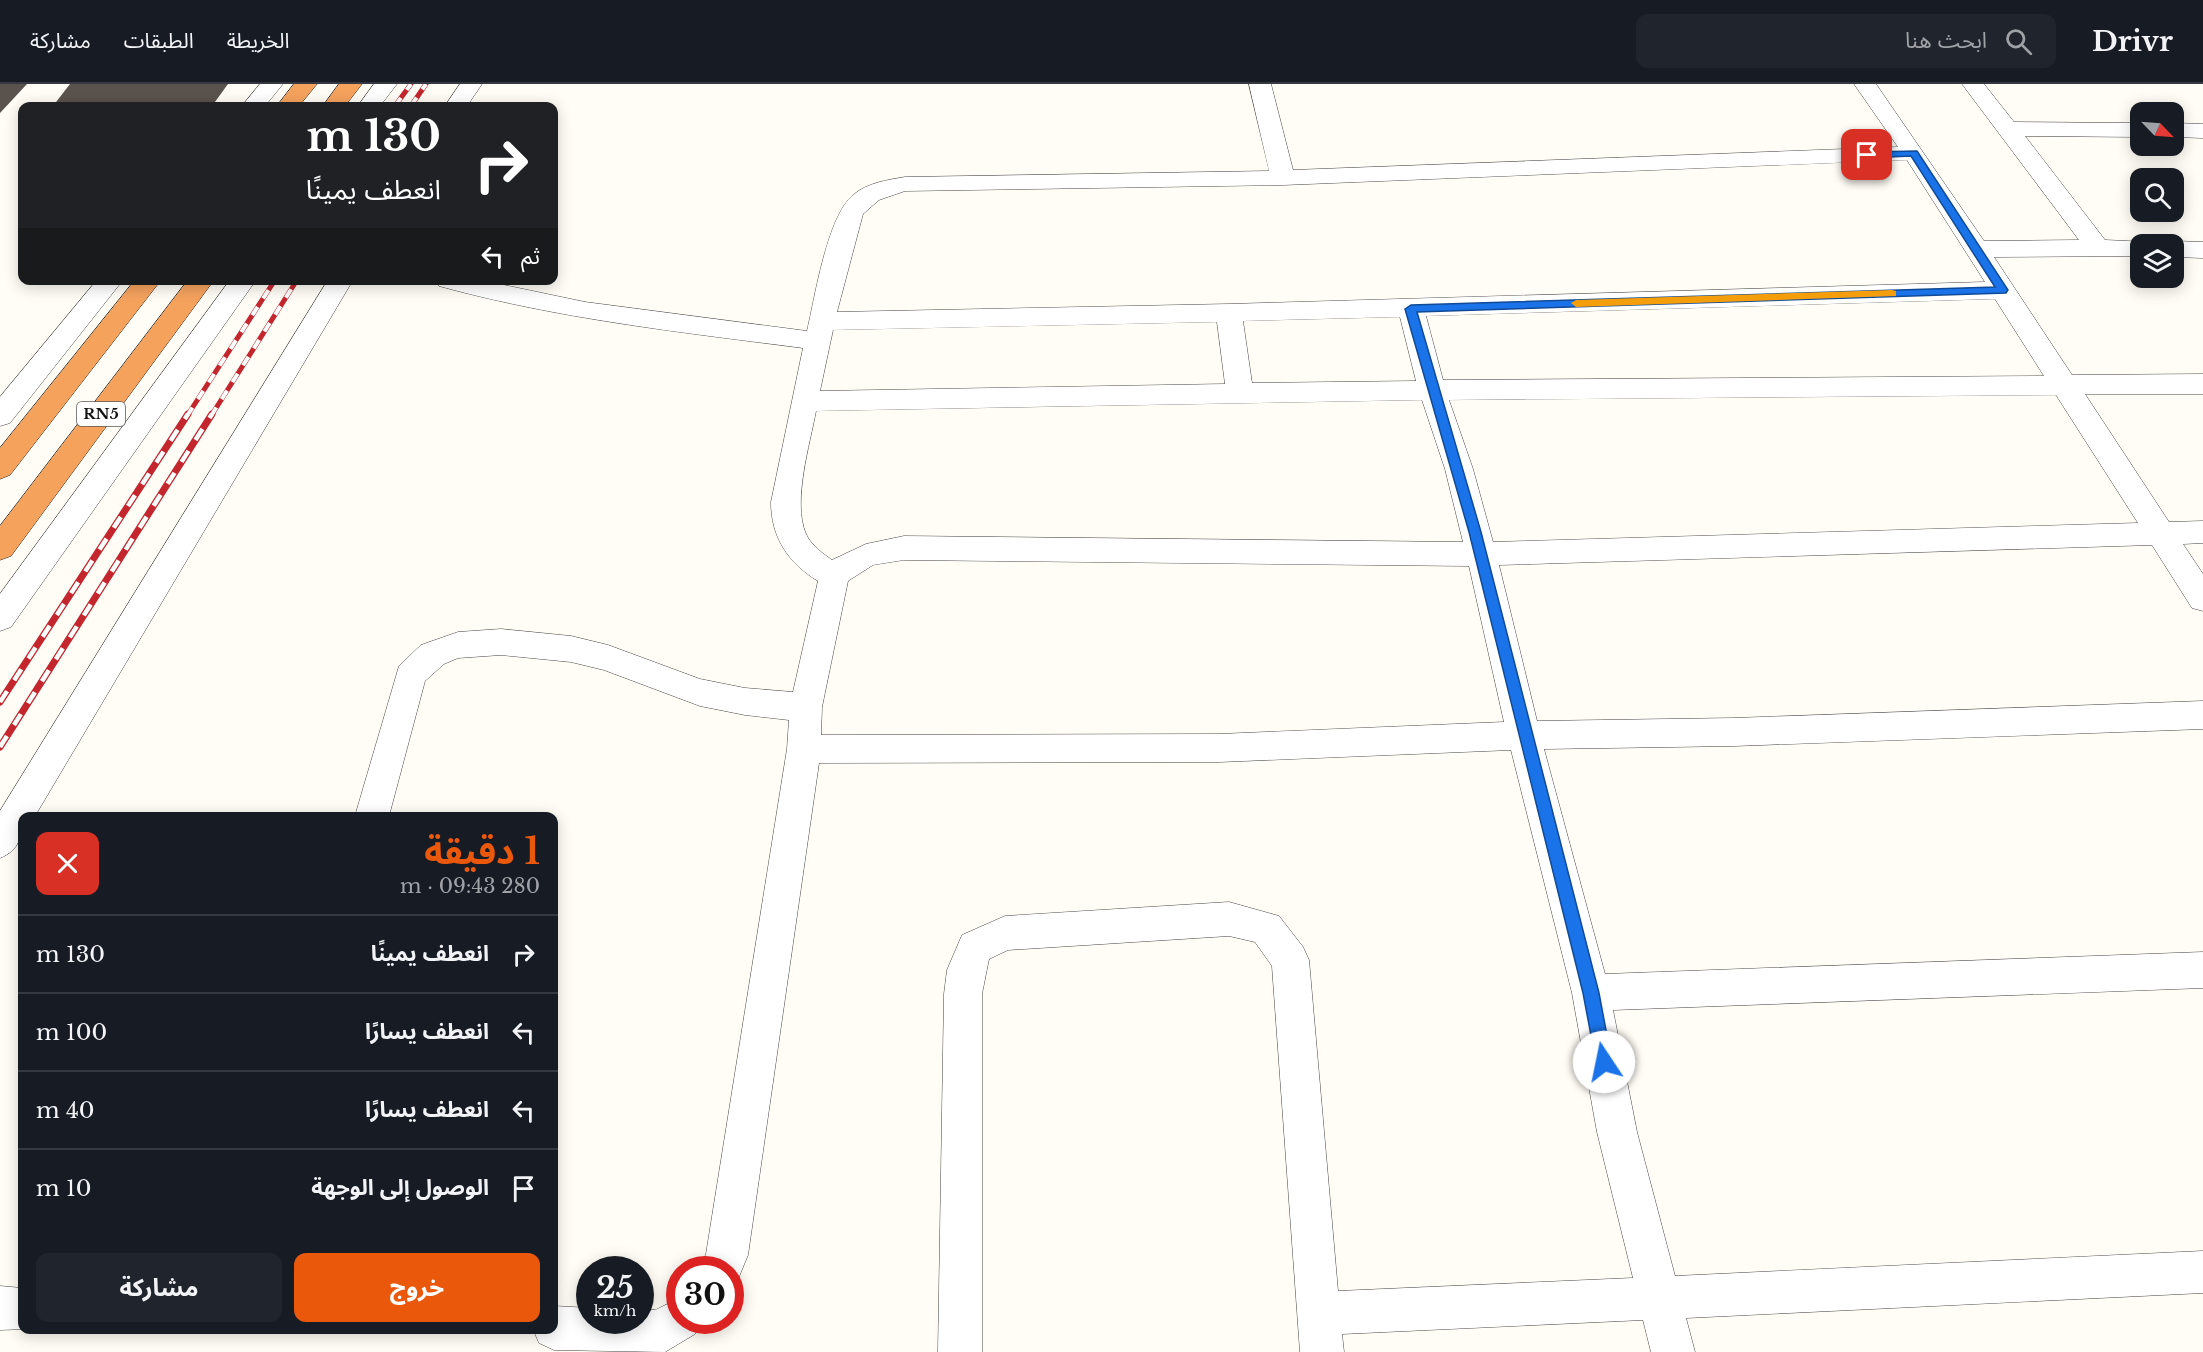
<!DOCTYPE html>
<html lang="ar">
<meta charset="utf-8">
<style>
body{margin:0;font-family:"Libre Baskerville","Noto Sans Arabic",serif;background:#20242c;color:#f1f3f6;direction:rtl;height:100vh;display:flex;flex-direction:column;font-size:22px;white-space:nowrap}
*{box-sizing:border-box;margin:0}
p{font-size:20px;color:#9ea1a6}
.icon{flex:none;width:33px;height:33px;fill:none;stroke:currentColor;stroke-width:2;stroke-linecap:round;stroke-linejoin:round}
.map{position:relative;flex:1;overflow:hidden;direction:ltr}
.side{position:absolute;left:18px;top:728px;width:540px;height:522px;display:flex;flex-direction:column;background:#171b24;border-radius:12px;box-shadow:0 3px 15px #0003;direction:rtl}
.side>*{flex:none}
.banner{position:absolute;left:18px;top:18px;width:540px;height:183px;border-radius:12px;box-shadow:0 3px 15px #0003;direction:rtl;background:#202124;color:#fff;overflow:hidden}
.needle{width:39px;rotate:115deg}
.tools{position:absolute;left:2130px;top:18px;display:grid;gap:12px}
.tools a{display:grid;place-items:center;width:54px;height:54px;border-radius:12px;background:#171b24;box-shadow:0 3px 15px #0003;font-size:30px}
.speed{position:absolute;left:576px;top:1172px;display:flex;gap:12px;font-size:30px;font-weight:700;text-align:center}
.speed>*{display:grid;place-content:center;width:78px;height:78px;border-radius:50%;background:#171b24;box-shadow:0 3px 15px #0003;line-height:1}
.speed small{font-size:15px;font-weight:400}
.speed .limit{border:9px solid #d22;background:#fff;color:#111}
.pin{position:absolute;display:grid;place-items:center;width:51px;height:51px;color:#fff;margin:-26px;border-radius:12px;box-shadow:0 3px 9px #0006}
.me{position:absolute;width:66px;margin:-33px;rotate:349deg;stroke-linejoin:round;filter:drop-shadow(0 0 4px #0008)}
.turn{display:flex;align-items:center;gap:21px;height:126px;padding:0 18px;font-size:27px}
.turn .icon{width:78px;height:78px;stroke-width:2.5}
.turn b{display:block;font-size:42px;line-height:51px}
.then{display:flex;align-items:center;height:57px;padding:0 18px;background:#0003;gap:12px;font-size:22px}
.round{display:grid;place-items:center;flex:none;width:63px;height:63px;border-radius:12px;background:#20242c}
.head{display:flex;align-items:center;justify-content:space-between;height:102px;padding:0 18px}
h1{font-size:36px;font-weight:700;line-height:45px;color:#ea580c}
.cta{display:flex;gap:12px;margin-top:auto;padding:12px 18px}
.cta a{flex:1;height:69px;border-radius:12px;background:#ea580c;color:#fff;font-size:24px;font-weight:700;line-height:69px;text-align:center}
.cta a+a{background:#20242c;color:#f1f3f6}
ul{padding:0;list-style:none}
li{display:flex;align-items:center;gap:18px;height:78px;padding:0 18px;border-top:2px solid #363941}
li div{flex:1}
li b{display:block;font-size:22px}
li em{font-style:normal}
header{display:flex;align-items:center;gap:36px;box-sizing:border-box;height:84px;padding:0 30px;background:#171b24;border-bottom:2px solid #363941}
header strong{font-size:28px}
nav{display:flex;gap:33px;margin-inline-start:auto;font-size:21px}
.search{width:420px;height:54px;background:#20242c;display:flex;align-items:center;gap:15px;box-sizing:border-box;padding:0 21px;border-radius:12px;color:#9ea1a6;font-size:22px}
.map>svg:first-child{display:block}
.building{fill:#5a524d}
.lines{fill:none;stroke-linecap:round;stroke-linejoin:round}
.minor-casing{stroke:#444;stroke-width:1}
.highway-casing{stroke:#222;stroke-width:1}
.minor{fill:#fff;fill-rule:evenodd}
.highway{fill:#f5a25d;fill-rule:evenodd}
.rail-far1-casing{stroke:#c4262e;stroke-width:5}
.rail-casing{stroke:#c4262e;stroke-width:7}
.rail-far1{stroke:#fff;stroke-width:4;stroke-dasharray:10;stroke-linecap:butt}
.rail{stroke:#fff;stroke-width:4.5;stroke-dasharray:13;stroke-linecap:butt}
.route{fill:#1a73e8;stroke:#114b97;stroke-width:1.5}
.slow{fill:#f59e0b}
.labels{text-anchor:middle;stroke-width:6;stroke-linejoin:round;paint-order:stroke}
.shield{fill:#fff;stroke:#585858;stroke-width:1.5}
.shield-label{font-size:15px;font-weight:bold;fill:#111}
</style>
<header>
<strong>Drivr</strong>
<div class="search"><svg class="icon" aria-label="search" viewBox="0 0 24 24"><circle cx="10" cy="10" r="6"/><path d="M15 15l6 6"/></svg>ابحث هنا</div>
<nav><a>الخريطة</a><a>الطبقات</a><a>مشاركة</a></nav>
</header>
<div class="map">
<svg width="2203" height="1268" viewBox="0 0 2203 1268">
<rect width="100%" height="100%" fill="#fffdf5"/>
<path class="building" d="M 0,0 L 27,0 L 0,29 Z
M 70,0 L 228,0 L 212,22 L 53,22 Z"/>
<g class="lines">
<g class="minor-casing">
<path id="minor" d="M 260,0 L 283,0 L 265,22 L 242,22 Z
M 374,0 L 397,0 L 380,22 L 358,22 Z
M 460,0 L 482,0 L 467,22 L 445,22 Z
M 1249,0 L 1271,0 L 1293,86 L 1898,63 L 1854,0 L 1876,0 L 1984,157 L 2079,156 L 1962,0 L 1984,0 L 2014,38 L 2140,39 L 2140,53 L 2025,52 L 2105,156 L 2149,158 L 2150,160 L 2140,160 L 2140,172 L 1994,173 L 2072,291 L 2203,290 L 2203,310 L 2085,310 L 2169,438 L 2203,437 L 2203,459 L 2183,460 L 2203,490 L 2203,527 L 2192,524 L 2152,461 L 1499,481 L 1537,637 L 1734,634 L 2203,617 L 2203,645 L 1734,662 L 1544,665 L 1605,890 L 2203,868 L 2203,904 L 1613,926 L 1637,1048 L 1675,1192 L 2203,1167 L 2203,1209 L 1686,1234 L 1695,1268 L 1651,1268 L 1643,1236 L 1342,1250 L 1344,1268 L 1300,1268 L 1272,882 L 1255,858 L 1229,852 L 1008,866 L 989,875 L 982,910 L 982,1268 L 938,1268 L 944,910 L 947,886 L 962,851 L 1005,832 L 1229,818 L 1279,832 L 1303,863 L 1309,876 L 1338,1207 L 1633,1194 L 1597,1048 L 1572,909 L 1511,666 L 1219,678 L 819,679 L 748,1171 L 736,1200 L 730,1202 L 730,1185 L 700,1185 L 706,1170 L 787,665 L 789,636 L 745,631 L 700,622 L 604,586 L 571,578 L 501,571 L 458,574 L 444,580 L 425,597 L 389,732 L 355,732 L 399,582 L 421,561 L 458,548 L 501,545 L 571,552 L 608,561 L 700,595 L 745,604 L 793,608 L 818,497 C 788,479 771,453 771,418 L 803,264 C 680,248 559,235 439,202 L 436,196 L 480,196 L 585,218 L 807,247 C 815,213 827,133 853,111 C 867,99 887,96 905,93 L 1269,87 ZM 1907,76 L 1985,198 L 1229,220 L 837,228 L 863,130 L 879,116 L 905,107 L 1283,101 ZM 1995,215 L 2044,292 L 1443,296 L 1426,232 ZM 1400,233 L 1416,297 L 1252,299 L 1243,237 ZM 1217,238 L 1225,300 L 820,307 L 833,246 ZM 2056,311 L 2138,439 L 1493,458 L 1473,385 L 1449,316 ZM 1422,316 L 1445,385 L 1463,458 L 904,452 L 866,460 L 832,476 C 822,469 811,461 806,450 C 792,418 810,360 816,327 ZM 904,476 L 1469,482 L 1504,638 L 1219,650 L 821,651 L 822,623 L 848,497 L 873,481 Z
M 2174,39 L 2203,40 L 2203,54 L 2174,53 Z
M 2174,157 L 2203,158 L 2203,174 L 2174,173 L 2174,160 L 2164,160 Z
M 97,196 L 123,196 L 10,339 L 0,342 L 0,313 Z
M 230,196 L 256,196 L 11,543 L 0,547 L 0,510 Z
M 328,196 L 353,196 L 35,732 L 22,732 C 22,752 20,766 0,774 L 0,727 Z
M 0,1202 L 22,1204 L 22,1245 L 26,1245 L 0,1246 Z
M 680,1214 L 680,1236 L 701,1236 L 695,1250 L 665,1268 L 554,1266 L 539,1259 L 533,1245 L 554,1245 L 554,1222 L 590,1224 L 590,1236 L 640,1236 L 640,1225 L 655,1226 Z"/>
</g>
<g class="highway-casing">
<path id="highway" d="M 294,0 L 317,0 L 299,22 L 277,22 Z
M 339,0 L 362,0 L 345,22 L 323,22 Z
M 135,196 L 161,196 L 10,391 L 0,395 L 0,364 Z
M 188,196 L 214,196 L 11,472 L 0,476 L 0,442 Z"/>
</g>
<use href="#minor" class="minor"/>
<use href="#highway" class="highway"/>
<g class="rail-far1-casing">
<path id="rail-far1" d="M 395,22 L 411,0
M 411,22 L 426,0
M 187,332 L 275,196
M 211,332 L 297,196"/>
</g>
<g class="rail-casing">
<path id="rail" d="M 0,618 L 188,330
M 0,663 L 212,330"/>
</g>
<use href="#rail-far1" class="rail-far1"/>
<use href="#rail" class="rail"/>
</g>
<path class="route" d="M 1917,67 L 2008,206 L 2006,209 L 1417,228 L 1481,448 L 1599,909 L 1612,978 L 1609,984 L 1604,986 L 1598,984 L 1596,978 L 1583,909 L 1469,448 L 1405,225 L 1411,221 L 1995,203 L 1911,72 L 1867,74 L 1862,71 L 1867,68 Z"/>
<path class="slow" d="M 1892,206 L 1896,207 L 1896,212 L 1576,223 L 1571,219 L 1576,216 Z"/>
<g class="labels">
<rect class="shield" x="77" y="318" width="48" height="24" rx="4.5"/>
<g class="shield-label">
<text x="101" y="335">RN5</text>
</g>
</g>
</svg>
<div class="tools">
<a><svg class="needle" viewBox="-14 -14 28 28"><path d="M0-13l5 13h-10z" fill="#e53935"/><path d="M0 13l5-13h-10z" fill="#9ea1a6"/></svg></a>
<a><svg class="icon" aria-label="search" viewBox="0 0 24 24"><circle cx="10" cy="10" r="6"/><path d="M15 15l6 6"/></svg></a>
<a><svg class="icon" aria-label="layers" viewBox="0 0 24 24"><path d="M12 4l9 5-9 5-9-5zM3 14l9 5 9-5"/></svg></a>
</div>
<div class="speed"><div>25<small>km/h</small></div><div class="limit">30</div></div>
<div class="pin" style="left:1867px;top:71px;background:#d93025"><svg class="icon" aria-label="arrive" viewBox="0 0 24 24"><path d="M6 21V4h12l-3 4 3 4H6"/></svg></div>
<svg class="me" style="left:1604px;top:978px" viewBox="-20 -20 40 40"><circle r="19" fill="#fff"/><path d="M0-13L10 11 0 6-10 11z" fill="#1a73e8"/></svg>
<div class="banner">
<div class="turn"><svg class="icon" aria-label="right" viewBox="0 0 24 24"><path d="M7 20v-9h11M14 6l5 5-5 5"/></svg><div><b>130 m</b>انعطف يمينًا</div></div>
<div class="then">ثم<svg class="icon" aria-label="left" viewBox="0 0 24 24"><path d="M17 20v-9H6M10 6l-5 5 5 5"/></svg></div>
</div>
<section class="side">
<div class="head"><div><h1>1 دقيقة</h1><p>280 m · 09:43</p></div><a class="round" style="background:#d93025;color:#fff"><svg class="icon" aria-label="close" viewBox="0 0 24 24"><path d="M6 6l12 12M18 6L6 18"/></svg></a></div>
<ul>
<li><svg class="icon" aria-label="right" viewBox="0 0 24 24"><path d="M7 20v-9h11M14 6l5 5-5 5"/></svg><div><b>انعطف يمينًا</b></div><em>130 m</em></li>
<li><svg class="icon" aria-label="left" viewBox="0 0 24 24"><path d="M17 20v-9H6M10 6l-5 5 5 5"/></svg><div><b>انعطف يسارًا</b></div><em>100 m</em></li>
<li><svg class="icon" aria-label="left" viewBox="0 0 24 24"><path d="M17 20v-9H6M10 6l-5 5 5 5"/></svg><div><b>انعطف يسارًا</b></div><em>40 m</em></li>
<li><svg class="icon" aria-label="arrive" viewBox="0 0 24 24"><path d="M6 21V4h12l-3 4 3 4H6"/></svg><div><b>الوصول إلى الوجهة</b></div><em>10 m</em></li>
</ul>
<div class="cta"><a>خروج</a><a>مشاركة</a></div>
</section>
</div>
